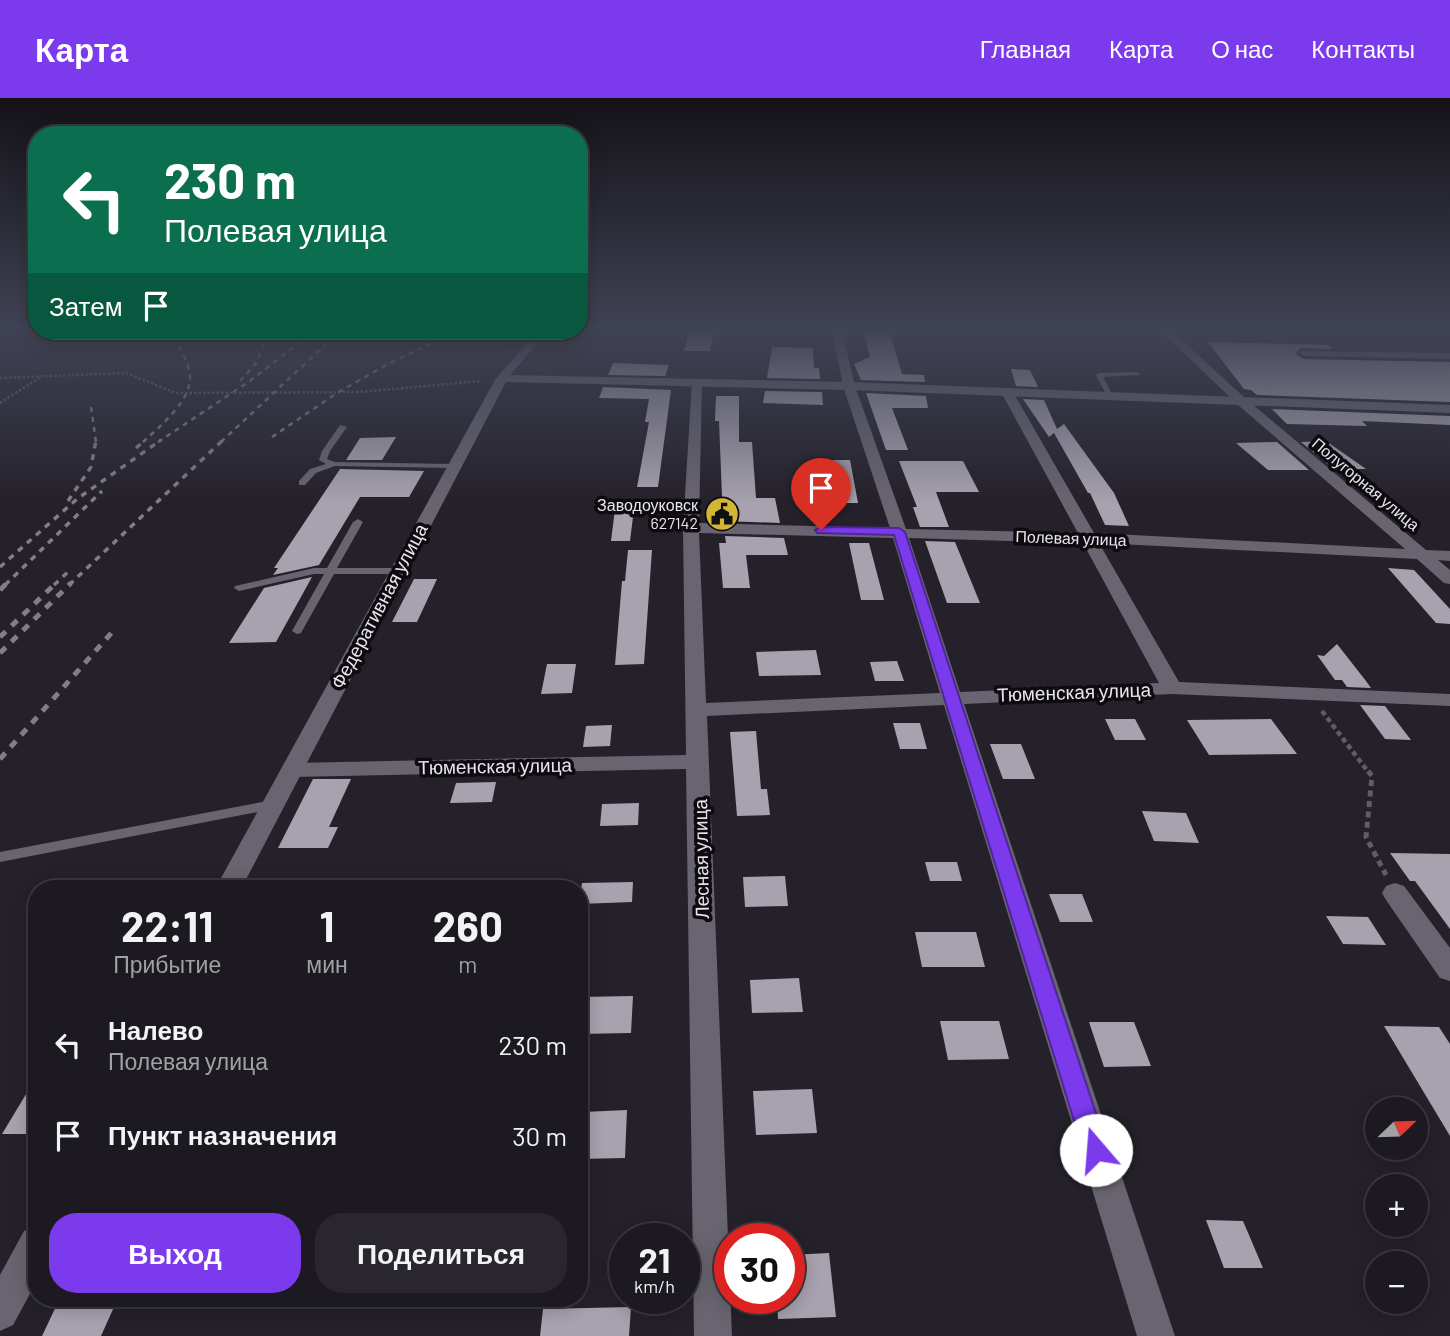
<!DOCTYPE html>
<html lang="ru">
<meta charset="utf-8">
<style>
body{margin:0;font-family:Barlow,sans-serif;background:#29262d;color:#f1f3f6;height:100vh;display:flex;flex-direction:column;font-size:26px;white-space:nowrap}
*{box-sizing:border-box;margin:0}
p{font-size:23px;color:#a0a0a5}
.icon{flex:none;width:38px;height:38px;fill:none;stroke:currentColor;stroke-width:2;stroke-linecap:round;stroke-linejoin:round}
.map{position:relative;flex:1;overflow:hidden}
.panel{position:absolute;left:28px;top:782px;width:560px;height:427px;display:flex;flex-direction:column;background:#1c1920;border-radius:28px;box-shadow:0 4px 18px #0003,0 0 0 2px #3a383e}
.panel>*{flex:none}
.banner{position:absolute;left:28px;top:28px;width:560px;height:214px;border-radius:28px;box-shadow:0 4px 18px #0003,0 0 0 2px #3a383e;background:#0b6e4f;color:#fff;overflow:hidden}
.needle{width:46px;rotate:67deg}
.controls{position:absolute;left:1365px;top:999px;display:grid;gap:14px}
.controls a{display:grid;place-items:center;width:63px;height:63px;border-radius:50%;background:#1c1920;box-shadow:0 4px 18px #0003,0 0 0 2px #3a383e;font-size:35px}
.speed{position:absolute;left:609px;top:1125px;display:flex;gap:14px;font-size:35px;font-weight:700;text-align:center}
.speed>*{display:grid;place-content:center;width:91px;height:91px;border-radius:50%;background:#1c1920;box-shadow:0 4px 18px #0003,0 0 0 2px #3a383e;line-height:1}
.speed small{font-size:18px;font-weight:400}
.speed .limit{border:10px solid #d22;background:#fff;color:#111}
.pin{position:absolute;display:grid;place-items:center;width:60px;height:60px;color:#fff;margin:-72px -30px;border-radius:50% 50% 50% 0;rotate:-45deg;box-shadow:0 0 7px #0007}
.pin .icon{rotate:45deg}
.me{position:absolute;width:77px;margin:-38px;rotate:342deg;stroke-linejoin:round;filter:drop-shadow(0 0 5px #0008)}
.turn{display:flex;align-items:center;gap:24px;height:147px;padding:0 21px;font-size:32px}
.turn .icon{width:91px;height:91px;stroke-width:2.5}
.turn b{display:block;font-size:49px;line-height:60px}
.then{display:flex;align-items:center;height:66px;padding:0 21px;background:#0003;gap:14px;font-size:26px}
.eta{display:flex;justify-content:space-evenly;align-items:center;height:119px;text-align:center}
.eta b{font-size:42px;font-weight:700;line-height:49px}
.button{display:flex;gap:14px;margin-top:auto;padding:14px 21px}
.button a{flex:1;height:80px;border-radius:28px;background:#7c3aed;color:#fff;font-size:28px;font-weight:700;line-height:80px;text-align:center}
.button a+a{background:#29262d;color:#f1f3f6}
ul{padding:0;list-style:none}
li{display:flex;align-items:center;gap:21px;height:91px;padding:0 21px}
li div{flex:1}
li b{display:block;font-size:26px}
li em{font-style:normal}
header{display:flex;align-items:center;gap:42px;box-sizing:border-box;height:98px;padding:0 35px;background:#7c3aed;color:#fff}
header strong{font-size:33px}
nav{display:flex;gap:38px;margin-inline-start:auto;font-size:24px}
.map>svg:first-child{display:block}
.building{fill:#a7a2ae}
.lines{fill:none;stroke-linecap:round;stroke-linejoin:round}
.path-far2{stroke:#605d65;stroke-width:2.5;stroke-dasharray:2.5 2;stroke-linecap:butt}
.path-far1{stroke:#605d65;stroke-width:4.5;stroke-dasharray:5 3.5;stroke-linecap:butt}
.path{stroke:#605d65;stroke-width:5;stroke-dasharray:6 4.5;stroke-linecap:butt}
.lane{fill:#696570;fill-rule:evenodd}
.street{fill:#696570;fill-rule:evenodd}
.secondary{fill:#696570;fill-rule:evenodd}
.rail-far2{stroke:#817e86;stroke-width:2.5;stroke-dasharray:5 5;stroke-linecap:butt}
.rail-far1{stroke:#817e86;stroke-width:3.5;stroke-dasharray:6 6;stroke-linecap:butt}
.rail{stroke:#817e86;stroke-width:5;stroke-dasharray:8 8;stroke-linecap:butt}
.route{fill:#7c3aed;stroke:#51269a;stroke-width:2}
.labels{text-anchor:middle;stroke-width:7;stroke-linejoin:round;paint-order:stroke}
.far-street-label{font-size:16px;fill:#e8e6ec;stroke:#0d0b0f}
.far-poi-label{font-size:16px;fill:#e8e6ec;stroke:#0d0b0f;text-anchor:end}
.street-label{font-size:19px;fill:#e8e6ec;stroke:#0d0b0f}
</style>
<header>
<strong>Карта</strong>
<nav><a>Главная</a><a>Карта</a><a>О нас</a><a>Контакты</a></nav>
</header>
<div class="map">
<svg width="1450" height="1238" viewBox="0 0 1450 1238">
<rect width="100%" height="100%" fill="#25212a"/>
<path class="building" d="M 689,233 L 714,233 L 710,253 L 684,253 Z
M 863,233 L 889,233 L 902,276 L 924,277 L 925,284 L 861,282 L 854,266 L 870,259 Z
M 1208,244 L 1328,247 L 1333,251 L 1300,250 L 1296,256 L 1304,261 L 1450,264 L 1450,304 L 1257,297 L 1251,292 L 1244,291 Z
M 772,249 L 813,250 L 814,270 L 819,270 L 820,281 L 767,280 Z
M 613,265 L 669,267 L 665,278 L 608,277 Z
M 1011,271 L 1030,272 L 1038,289 L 1016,288 Z
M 603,289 L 671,292 L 658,389 L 637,389 L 649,324 L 645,324 L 649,301 L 599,300 Z
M 765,293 L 822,294 L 823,307 L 763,305 Z
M 866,295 L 926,298 L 928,310 L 892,310 L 908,352 L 886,352 Z
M 716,298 L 739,298 L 739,344 L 752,344 L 756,400 L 775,400 L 780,425 L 723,423 L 719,323 L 715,323 Z
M 1023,301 L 1044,302 L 1057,331 L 1064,326 L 1114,395 L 1129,428 L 1105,427 L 1090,395 L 1088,395 L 1054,335 L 1049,339 Z
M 1272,311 L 1450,318 L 1450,327 L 1362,323 L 1367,328 L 1287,326 Z
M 396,339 L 382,362 L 346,362 L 360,340 Z
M 1326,343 L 1366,371 L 1334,371 L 1301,344 Z
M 1277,344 L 1309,372 L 1268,372 L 1236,345 Z
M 832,362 L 850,362 L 858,405 L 836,405 Z
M 899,363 L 963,363 L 979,394 L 936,394 L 949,429 L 920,429 L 913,409 L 917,409 Z
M 340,371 L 424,373 L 409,399 L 360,399 L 319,467 L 273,477 L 278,470 L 274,470 Z
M 615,411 L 634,411 L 630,443 L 611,443 Z
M 725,438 L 784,440 L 788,457 L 746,457 L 750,490 L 723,490 L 719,445 L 726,445 Z
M 925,443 L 955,444 L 980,505 L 947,505 Z
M 849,445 L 869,445 L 884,502 L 861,502 Z
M 628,452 L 652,452 L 644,566 L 615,567 L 622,483 L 625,483 Z
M 1388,470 L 1414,472 L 1450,511 L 1450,526 L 1436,525 Z
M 312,479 L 276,544 L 229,545 L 264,490 Z
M 414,481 L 437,481 L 417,524 L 392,524 Z
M 1337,546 L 1366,583 L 1371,590 L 1347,589 L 1342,582 L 1335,582 L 1317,557 L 1324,558 Z
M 816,552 L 821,577 L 759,578 L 756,554 Z
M 897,563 L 904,583 L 875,583 L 870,564 Z
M 547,566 L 576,566 L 572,595 L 541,596 Z
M 1360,607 L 1385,608 L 1411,642 L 1385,641 Z
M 1105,621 L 1135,621 L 1146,642 L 1115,642 Z
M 1271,621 L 1297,656 L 1209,657 L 1187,622 Z
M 893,625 L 920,625 L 927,651 L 900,651 Z
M 612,627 L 610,648 L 583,649 L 586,628 Z
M 756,633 L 761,691 L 767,691 L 770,717 L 737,718 L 730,634 Z
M 990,646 L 1021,646 L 1035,681 L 1003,681 Z
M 313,681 L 351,681 L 329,729 L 338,729 L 328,750 L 278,750 Z
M 496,684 L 492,704 L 450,705 L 456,685 Z
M 639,705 L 638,727 L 600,728 L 602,706 Z
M 1142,713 L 1186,715 L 1199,745 L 1154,743 Z
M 1390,755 L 1450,756 L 1450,831 L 1415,783 L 1410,783 Z
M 925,764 L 957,764 L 962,783 L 930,783 Z
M 785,778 L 788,808 L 745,809 L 743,779 Z
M 633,784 L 632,804 L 579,806 L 582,785 Z
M 1049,796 L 1082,796 L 1093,824 L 1060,824 Z
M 1326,818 L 1368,819 L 1386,847 L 1343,846 Z
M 915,834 L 976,834 L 985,869 L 922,869 Z
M 799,880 L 803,914 L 752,915 L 750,882 Z
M 633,898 L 631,935 L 579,936 L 579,899 Z
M 940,923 L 999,923 L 1009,961 L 948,962 Z
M 1089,924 L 1134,924 L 1151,968 L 1104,969 Z
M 1384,928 L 1439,929 L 1450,946 L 1450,1038 Z
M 37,978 L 37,1036 L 2,1036 Z
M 812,991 L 817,1035 L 756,1037 L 753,993 Z
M 627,1012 L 625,1060 L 579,1061 L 583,1014 Z
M 1206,1122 L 1243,1123 L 1263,1170 L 1224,1170 Z
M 829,1155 L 836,1219 L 778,1221 L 777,1200 L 789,1200 L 789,1157 Z
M 60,1200 L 118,1200 L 101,1238 L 42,1238 Z
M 631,1209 L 629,1238 L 540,1238 L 543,1211 Z"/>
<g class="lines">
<path class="path-far2" d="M 0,280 L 126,275 L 176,295 L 359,294 L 481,283
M 0,305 L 42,278"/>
<path class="path-far1" d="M 1322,613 L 1369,675"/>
<path class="path" d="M 1368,673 L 1372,678 L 1366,739 L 1386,777"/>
<path class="lane" d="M 1137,274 L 1140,276 L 1139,277 L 1103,279 L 1113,298 L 1110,300 L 1107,298 L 1096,277 L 1099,275 Z
M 340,327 L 347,329 L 330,353 L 327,361 L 335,364 L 453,366 L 457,368 L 453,370 L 335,368 L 316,375 L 305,387 L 299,387 L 299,383 L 310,371 L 326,366 L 319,362 L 322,353 Z
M 358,421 L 363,424 L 337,470 L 397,470 L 402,473 L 397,476 L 334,476 L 301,535 L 297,536 L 292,533 L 324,476 L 314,476 L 239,493 L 234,490 L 235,488 L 314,470 L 327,470 L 353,424 Z
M 273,702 L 278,704 L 280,707 L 278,710 L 0,764 L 0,754 Z"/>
<path class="street" d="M 538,233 L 548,233 L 506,282 L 498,282 L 498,278 Z
M 832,233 L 842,233 L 855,288 L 906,431 L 1078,435 L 1001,294 L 1007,290 L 1013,294 L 1094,435 L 1405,451 L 1237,306 L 1161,233 L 1172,233 L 1245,300 L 1426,452 L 1450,453 L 1450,463 L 1438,462 L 1450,472 L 1450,486 L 1444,485 L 1417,461 L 1099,445 L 1179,584 L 1450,596 L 1450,608 L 1172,596 L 964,606 L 1175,1238 L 1137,1238 L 944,607 L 707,618 L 732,1238 L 694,1238 L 686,671 L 292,679 L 284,677 L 281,672 L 284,667 L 292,665 L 686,657 L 683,430 L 692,283 L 702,285 L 699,425 L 890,430 L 843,288 ZM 699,435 L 893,440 L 940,595 L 706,605 ZM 909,440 L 1083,445 L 1159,585 L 960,594 Z
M 1300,253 L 1450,255 L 1450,261 L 1304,258 L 1299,255 Z
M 1395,785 L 1404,788 L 1450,850 L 1450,883 L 1440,880 L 1386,802 L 1382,795 L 1386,788 Z"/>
<path class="secondary" d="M 502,277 L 849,284 L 1450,307 L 1450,315 L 849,292 L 506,284 L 241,791 L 215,791 L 496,280 Z
M 37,1128 L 37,1183 L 13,1227 L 0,1233 L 0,1177 L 24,1133 Z"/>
<path class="rail-far2" d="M 240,283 L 257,264 L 269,233
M 91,309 L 96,344
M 272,339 L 337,295 L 384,268 L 458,233
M 143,344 C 159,329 190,304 190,280 C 190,268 181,253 177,242 L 159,233
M 158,344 L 247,285 L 315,233
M 221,344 L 340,233"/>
<path class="rail-far1" d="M 136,350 L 145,342
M 68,403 L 91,369 L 96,342
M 0,469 L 77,401 L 161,342
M 5,487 L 102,393
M 54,487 L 68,474
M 69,487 L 223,342"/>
<path class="rail" d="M 0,492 L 7,485
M 0,539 L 56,485
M 0,555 L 71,485
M 0,661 L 114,532"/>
</g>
<linearGradient id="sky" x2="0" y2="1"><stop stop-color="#141217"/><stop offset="0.57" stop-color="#404355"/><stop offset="1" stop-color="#404355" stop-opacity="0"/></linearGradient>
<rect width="1450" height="406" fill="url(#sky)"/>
<path class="route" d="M 821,429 L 899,430 L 905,434 L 1108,1052 L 1105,1060 L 1096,1064 L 1087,1060 L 1083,1052 L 894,437 L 817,435 L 815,432 Z"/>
<defs>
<g id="civic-disc" transform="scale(1.75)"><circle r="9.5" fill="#d4b635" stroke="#0d0b0f"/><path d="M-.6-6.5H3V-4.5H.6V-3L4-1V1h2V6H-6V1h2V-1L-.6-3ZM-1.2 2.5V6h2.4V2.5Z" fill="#111"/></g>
</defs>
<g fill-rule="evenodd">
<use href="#civic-disc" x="722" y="416"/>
</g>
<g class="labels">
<g class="far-street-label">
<text transform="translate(1366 386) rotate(40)" y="6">Полугорная улица</text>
<text transform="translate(1071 440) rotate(2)" y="6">Полевая улица</text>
</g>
<g class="far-poi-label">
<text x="698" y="413">Заводоуковск<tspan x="698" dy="18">627142</tspan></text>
</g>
<g class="street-label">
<text transform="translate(379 508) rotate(-62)" y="7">Федеративная улица</text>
<text transform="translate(1074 594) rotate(-2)" y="7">Тюменская улица</text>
<text transform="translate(495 668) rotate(-1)" y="7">Тюменская улица</text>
<text transform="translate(701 761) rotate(-91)" y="7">Лесная улица</text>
</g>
</g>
</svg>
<div class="controls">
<a><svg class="needle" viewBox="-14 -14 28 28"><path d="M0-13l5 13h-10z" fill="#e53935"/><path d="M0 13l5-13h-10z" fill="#a0a0a5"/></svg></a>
<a>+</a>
<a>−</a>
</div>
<div class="speed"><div>21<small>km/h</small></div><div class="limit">30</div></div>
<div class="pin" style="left:821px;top:432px;background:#d93025"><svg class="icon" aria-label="arrive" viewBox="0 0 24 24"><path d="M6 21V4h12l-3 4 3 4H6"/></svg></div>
<svg class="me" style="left:1096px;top:1052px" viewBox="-20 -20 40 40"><circle r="19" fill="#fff"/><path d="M0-13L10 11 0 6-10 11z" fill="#7c3aed"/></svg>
<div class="banner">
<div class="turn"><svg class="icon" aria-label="left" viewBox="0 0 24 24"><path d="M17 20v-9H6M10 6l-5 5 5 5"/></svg><div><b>230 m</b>Полевая улица</div></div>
<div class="then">Затем<svg class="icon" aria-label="arrive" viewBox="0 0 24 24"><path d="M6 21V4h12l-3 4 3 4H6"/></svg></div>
</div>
<section class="panel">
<div class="eta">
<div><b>22:11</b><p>Прибытие</p></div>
<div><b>1</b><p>мин</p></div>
<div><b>260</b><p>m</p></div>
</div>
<ul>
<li><svg class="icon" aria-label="left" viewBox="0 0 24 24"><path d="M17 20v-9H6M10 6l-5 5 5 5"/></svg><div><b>Налево</b><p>Полевая улица</p></div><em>230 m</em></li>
<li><svg class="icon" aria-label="arrive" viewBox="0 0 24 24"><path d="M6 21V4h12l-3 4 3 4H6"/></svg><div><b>Пункт назначения</b></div><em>30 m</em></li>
</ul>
<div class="button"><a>Выход</a><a>Поделиться</a></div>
</section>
</div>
